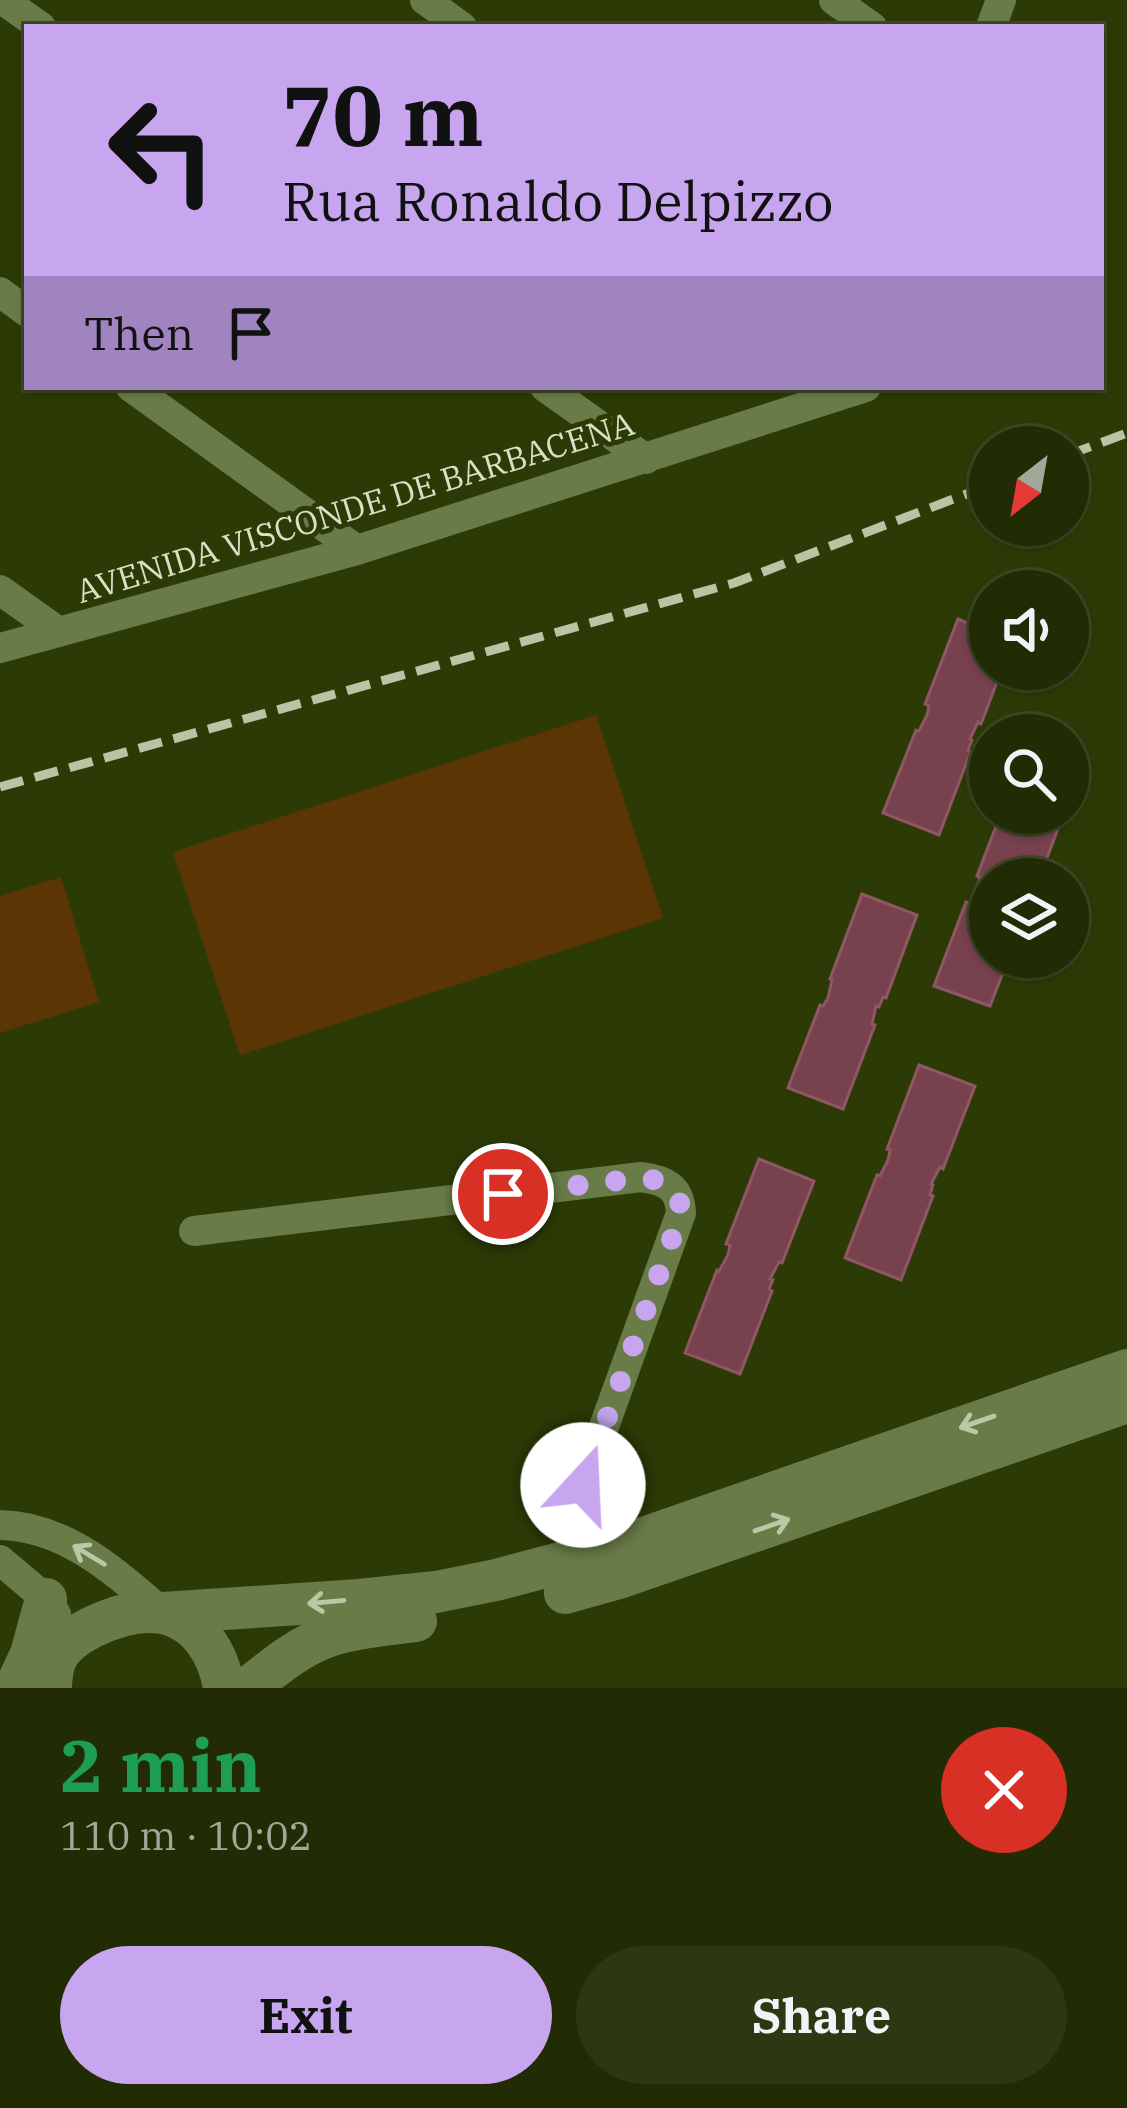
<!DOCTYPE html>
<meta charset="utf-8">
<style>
body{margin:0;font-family:"IBM Plex Serif",serif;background:#2d3813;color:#f1f3f6;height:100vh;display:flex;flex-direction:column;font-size:45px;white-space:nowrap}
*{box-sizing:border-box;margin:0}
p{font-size:39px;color:#a2a79a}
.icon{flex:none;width:66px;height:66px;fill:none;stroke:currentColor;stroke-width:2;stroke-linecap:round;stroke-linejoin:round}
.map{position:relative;height:1688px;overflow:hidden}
.drawer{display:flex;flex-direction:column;background:#212c04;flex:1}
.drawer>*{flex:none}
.banner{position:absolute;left:24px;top:24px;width:1080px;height:366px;border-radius:0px;box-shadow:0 3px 9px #0004,0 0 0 3px #3e4826;background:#c7a6ef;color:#111;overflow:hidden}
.needle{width:78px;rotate:211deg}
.buttons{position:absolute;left:969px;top:426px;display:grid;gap:24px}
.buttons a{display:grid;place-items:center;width:120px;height:120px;border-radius:50%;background:#212c04;box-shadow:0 3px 9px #0004,0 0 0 3px #3e4826;font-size:60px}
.pin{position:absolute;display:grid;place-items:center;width:102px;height:102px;color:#fff;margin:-51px;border:6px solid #fff;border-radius:50%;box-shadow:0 3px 12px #0007}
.me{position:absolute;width:132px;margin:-66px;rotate:20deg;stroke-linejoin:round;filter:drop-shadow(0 0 9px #0008)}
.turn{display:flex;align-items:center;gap:42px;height:252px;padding:0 60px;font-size:54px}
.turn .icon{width:156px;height:156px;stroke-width:2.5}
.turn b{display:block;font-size:84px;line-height:102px}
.then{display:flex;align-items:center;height:114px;padding:0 60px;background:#0003;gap:24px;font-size:45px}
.round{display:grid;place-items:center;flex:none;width:126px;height:126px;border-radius:63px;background:#2d3813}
.summary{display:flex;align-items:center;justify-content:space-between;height:204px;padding:0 60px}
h1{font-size:72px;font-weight:700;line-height:90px;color:#1e9e55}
.primary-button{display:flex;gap:24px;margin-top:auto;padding:24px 60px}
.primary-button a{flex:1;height:138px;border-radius:72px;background:#c7a6ef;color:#111;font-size:48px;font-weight:700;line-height:138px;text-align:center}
.primary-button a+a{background:#2d3813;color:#f1f3f6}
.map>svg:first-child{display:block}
.green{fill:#5c3504}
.building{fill:#77414e;stroke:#8f5663;stroke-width:3}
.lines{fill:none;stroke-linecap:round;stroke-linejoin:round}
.street{stroke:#697c48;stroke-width:30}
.secondary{stroke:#697c48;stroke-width:42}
.rail{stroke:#b8c4a4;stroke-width:9;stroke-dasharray:24 12;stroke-linecap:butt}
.oneway{stroke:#bbc8a6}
.route{stroke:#c7a6ef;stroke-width:21;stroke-dasharray:0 37.8}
.labels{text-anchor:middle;stroke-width:10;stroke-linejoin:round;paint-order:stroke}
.street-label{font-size:33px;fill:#d6e1c5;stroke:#2c3b05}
</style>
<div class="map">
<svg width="1127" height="1688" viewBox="0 0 1127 1688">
<rect width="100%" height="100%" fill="#2c3b05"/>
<path class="green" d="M 596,715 L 663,918 L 240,1055 L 173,852 Z
M 61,877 L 99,1002 L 0,1033 L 0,896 Z"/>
<path class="building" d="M 958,619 L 990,632 L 990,669 L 1002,669 L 981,724 L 978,722 L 970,739 L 972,740 L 968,750 L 971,751 L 939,835 L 883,813 L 916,730 L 919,731 L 927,715 L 929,706 L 925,704 Z
M 1001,813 L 1064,813 L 1039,879 L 990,879 L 990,957 L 1009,957 L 990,1006 L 934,986 L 966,902 L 970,903 L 975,895 L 980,877 L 977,876 Z
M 862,894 L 917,915 L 886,998 L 883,997 L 879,1007 L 876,1006 L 872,1024 L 875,1025 L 843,1109 L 788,1088 L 820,1005 L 823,1006 L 828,998 L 832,980 L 830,979 Z
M 919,1065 L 975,1086 L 943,1169 L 940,1167 L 931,1184 L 933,1185 L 930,1195 L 933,1196 L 901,1280 L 845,1258 L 877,1175 L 880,1176 L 888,1160 L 890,1150 L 887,1149 Z
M 759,1159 L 814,1181 L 782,1263 L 779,1262 L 770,1279 L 773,1280 L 769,1289 L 772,1291 L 740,1374 L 685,1353 L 717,1270 L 719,1271 L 728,1255 L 730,1245 L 726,1244 Z"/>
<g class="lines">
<path class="street" d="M 3,0 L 41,27
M 425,0 L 462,27
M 834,0 L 872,27
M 991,27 L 1001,0
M 0,292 L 27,312
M 131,387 L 357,550
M 545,387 L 646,459
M 0,590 L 59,632
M 0,648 L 357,550 L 866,387
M 194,1231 L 641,1177 C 665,1180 680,1187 681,1213 L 583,1485 L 584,1503 L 606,1551
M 0,1525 C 66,1526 116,1573 163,1613
M 0,1560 L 46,1599 L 56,1614"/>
<path class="secondary" d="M 565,1593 L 622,1577 L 1127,1402
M 163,1613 L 359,1600 L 436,1592 L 496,1580 L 606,1551 L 1127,1370
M 17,1684 L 31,1654 L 46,1599
M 51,1688 C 51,1677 53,1661 60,1652 C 78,1627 132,1607 162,1613 C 199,1620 219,1655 224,1688
M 248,1688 C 272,1669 299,1646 329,1636 C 357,1627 387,1625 416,1621"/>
<path class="rail" d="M 1068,455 L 1127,433
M 0,787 L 734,583 L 990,485"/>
</g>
<defs><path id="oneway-shaft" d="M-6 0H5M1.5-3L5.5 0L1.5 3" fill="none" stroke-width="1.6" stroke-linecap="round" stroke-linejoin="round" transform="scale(3)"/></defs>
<g class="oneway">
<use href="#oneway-shaft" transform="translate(977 1422) rotate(161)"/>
<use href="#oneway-shaft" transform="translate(772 1525) rotate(-19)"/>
<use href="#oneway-shaft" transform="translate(89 1555) rotate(-149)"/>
<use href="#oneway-shaft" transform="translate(326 1602) rotate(175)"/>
</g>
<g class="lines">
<path class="route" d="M 503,1194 L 641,1178 C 665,1180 680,1187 681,1213 L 583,1485"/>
</g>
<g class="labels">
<g class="street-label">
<text transform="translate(355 507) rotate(-17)" y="12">AVENIDA VISCONDE DE BARBACENA</text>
</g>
</g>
</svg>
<div class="buttons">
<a><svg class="needle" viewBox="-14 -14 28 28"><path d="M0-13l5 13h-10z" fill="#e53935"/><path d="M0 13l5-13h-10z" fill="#a2a79a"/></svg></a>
<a><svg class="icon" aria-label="sound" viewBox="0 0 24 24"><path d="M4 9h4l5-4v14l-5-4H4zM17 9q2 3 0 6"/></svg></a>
<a><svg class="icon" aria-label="search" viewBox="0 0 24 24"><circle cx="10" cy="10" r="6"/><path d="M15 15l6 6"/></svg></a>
<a><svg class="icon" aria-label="layers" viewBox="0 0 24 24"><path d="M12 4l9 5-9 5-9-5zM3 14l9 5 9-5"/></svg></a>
</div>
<div class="pin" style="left:503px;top:1194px;background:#d93025"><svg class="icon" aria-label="arrive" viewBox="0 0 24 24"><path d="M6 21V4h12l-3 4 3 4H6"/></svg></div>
<svg class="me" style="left:583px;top:1485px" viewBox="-20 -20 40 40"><circle r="19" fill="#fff"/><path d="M0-13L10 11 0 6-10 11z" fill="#c7a6ef"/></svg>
<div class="banner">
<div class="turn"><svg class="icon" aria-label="left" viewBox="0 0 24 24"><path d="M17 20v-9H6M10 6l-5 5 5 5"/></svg><div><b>70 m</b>Rua Ronaldo Delpizzo</div></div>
<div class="then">Then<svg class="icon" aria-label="arrive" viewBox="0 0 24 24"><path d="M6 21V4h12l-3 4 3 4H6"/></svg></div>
</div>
</div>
<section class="drawer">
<div class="summary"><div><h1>2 min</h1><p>110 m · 10:02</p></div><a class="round" style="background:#d93025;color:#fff"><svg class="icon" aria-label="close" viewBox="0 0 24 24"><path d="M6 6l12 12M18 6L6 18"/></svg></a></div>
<div class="primary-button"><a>Exit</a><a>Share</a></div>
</section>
